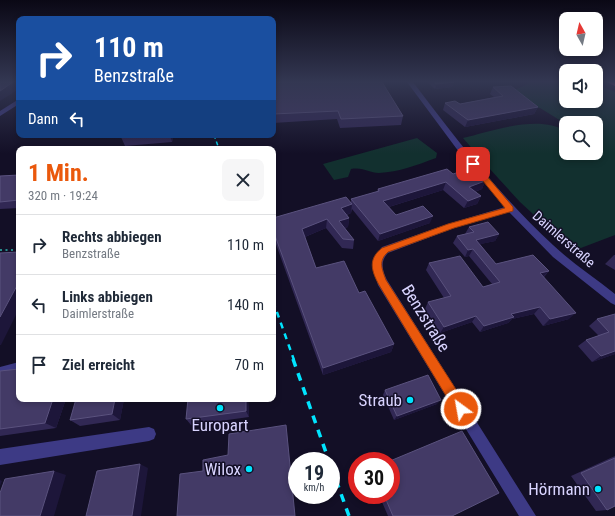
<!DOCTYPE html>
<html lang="de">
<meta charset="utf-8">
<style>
body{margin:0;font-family:"Roboto Condensed",sans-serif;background:#f6f6f7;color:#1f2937;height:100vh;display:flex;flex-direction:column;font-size:15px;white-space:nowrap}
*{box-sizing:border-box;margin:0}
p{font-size:13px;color:#747a83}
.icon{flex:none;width:22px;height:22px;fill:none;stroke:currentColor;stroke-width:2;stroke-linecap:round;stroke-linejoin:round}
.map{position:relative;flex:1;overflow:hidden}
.side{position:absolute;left:16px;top:146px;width:260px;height:256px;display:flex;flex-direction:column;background:#fff;border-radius:8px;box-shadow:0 2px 6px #0003}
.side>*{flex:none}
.hud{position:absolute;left:16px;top:16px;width:260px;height:122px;border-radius:8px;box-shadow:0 2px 6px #0003;background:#1a4fa0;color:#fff;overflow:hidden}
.needle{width:26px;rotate:352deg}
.controls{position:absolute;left:559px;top:12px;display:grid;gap:8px}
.controls a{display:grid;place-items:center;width:44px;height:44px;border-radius:8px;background:#fff;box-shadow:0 2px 6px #0003;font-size:20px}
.speed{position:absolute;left:288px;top:452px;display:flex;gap:8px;font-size:20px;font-weight:700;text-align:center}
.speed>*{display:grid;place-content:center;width:52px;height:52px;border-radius:50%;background:#fff;box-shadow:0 2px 6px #0003;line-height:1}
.speed small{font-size:10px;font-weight:400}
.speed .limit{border:6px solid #d22;background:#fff;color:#111}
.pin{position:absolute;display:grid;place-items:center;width:34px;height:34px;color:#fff;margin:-17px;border-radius:8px;box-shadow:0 2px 6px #0006}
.me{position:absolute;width:44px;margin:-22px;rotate:328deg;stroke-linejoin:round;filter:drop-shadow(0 0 3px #0008)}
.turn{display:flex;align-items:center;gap:14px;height:84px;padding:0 12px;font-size:18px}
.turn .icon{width:52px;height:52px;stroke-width:2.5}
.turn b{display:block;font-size:28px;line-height:34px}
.then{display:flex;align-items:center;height:38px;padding:0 12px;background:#0003;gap:8px;font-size:15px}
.round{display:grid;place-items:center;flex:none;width:42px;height:42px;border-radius:8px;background:#f6f6f7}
.overview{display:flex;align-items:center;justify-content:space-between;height:68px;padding:0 12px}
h1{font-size:24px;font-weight:700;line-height:30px;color:#ea580c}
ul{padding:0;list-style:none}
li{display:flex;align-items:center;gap:12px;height:60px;padding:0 12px;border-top:1px solid #e0e1e3}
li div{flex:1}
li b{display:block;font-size:15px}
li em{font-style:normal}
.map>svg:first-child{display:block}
.green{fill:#12302f}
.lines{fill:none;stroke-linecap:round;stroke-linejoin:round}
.path{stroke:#2fb8b0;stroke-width:1.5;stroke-dasharray:2 3.5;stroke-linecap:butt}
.street{fill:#3d3a85;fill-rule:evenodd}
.highway{fill:#ff4fa3;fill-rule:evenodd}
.rail-far2{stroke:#00e5ff;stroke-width:1.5;stroke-dasharray:4 3;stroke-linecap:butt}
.rail-far1{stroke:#00e5ff;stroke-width:2.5;stroke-dasharray:6 5.5;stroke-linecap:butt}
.rail{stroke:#00e5ff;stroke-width:3.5;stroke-dasharray:8 7;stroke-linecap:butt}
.wall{fill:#312854}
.shaded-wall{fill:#1d163a}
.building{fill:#433a66;stroke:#5a527e}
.route{fill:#ea580c;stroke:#983908}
.poi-dot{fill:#00e5ff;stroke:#130f26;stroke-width:1.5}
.labels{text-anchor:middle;stroke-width:3;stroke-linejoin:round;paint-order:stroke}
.street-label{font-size:14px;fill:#d9d4ff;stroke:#130f26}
.near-street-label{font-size:17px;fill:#d9d4ff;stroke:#130f26}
.near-poi-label{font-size:17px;fill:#d9d4ff;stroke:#130f26;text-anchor:end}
</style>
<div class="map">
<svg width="615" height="516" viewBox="0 0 615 516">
<rect width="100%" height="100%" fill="#130f26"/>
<path class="green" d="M 525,82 L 566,82 L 566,101 L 596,101 L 596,84 L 615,92 L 615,235 L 573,251 L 520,202 L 488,167 L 463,138 C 492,131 539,114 566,131 L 566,153 L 596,153 L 596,123 L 566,124 L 540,108 L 525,105 L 510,92 L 528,84 Z
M 417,138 L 437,153 L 436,158 C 417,165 399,172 379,173 C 369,173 364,167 351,169 L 348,177 L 334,180 L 323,164 Z"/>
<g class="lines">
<path class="path" d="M 0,250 L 19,250"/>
<path class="street" d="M 407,82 L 413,82 C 456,139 500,196 553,245 C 572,263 594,277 615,294 L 615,305 L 611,303 L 553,257 L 509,212 L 454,228 L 388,253 C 380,261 382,270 387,280 L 536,516 L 519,516 L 378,285 L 372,265 L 374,257 L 382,247 L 448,224 L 505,207 L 456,148 Z
M 19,99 L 19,104 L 0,116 L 0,111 Z
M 19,362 L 19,374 L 0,379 L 0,367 Z
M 149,427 L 154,429 L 156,434 L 154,439 L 149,441 L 0,465 L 0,449 Z"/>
<path class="highway" d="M 607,82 L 615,82 L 615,86 Z"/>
<path class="rail-far2" d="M 214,135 L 219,149"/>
<path class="rail-far1" d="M 273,301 L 294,360"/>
<path class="rail" d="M 293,359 L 329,461
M 331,466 L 349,516"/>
</g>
<path class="wall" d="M 273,82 L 403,116 L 401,125 L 340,128 L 337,119 L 273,123 Z
M 427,82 L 454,82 L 452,87 L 435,89 Z
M 493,87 L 538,107 L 534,114 L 465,127 L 443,110 L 445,103 L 460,104 L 494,97 L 490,94 Z
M 122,135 L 174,135 L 172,142 L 125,146 L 121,137 Z
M 453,174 L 485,181 L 482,189 L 475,192 L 481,196 L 477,204 L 464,208 L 443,190 L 389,207 L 396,215 L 430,223 L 378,241 L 352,209 L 351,213 L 347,215 L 349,218 L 348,227 L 345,228 L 354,240 L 353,249 L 342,248 L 326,228 L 305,237 L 316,268 L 359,293 L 394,344 L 391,352 L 323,375 L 273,236 L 273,218 L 351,203 L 351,199 L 377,192 L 378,189 Z
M 19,175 L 19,208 L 0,209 L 0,176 Z
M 469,227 L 499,234 L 495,241 L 480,244 L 496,264 L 549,271 L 544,277 L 569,319 L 543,326 L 534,314 L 512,319 L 508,323 L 480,332 L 472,322 L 440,333 L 425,309 L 428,302 L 444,298 L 426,270 L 429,263 L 483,287 L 492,284 L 469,256 L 465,257 L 453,243 L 457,236 L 466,234 L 465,234 Z
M 614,255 L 615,255 L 615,270 L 605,264 Z
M 615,314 L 615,354 L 592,362 L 578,346 L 586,340 L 599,336 L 589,326 L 597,319 Z
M 0,371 L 19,399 L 66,399 L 56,428 L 0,436 Z
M 385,390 L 437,404 L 394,420 L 383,395 Z
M 124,399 L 120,420 L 80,426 L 70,420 Z
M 248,399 L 249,417 L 191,425 L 186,419 Z
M 615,456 L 615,506 L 607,510 L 596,511 L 571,476 Z
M 379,495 L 391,495 L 452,516 L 388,516 Z"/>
<path class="shaded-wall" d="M 13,82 L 17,82 L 19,85 L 19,89 L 0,101 L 0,91 Z
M 454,82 L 452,87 L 435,89 L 436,84 Z
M 487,82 L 504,82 L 486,84 Z
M 538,107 L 534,114 L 465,127 L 468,120 Z
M 170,135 L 174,135 L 172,142 Z
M 485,181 L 482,189 L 466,195 L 469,187 Z
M 446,182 L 443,190 L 382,209 L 383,201 Z
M 481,196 L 477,204 L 464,208 L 468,201 Z
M 352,204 L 351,213 L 340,217 L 341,208 Z
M 433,216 L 430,223 L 378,241 L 380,234 Z
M 349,218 L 348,227 L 338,230 L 339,221 Z
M 327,219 L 326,228 L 302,238 L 302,229 Z
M 499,234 L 495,241 L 472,246 L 476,240 Z
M 473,249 L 469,256 L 465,257 L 468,250 Z
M 549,271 L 543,277 L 540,273 Z
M 19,282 L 19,309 L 1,345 L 0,345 L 0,317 Z
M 540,307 L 534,314 L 512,319 L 508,323 L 480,332 L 484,326 L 511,314 Z
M 576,313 L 569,319 L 543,326 L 550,319 Z
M 476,316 L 472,322 L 440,333 L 444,327 Z
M 394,344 L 391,352 L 323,375 L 323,368 Z
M 615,351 L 615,354 L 592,362 L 601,356 Z
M 53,399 L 66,399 L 56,428 L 45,423 Z
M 115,399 L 124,399 L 120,420 L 112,414 Z
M 246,399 L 248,399 L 249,417 L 246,411 Z
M 441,400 L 437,404 L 394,420 L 397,416 Z
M 286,425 L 287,431 L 295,516 Z
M 140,464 L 148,468 L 141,516 L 132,516 Z
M 54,471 L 66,475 L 54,516 L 40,516 Z
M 0,480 L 2,481 L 0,486 Z"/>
<path class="building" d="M 0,82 L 13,82 L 0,91 Z
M 273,82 L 382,82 L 403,116 L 341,119 L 338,111 L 273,114 Z
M 434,82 L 454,82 L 436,84 Z
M 511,86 L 538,107 L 468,120 L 445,103 L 455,101 L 460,104 L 503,96 L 493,87 Z
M 122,135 L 145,135 L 121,137 Z
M 447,169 L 453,174 L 468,169 L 485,181 L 469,187 L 481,196 L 468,201 L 446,182 L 383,201 L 396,215 L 423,206 L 433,216 L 380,234 L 351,199 L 379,191 L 378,189 Z
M 19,175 L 19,200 L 0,202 L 0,176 Z
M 346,197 L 352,204 L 341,208 L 349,218 L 339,221 L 354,240 L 343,239 L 327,219 L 302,229 L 316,268 L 344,261 L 359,293 L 365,291 L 394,344 L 323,368 L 273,230 L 273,218 Z
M 488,222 L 499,234 L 476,240 L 496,264 L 533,255 L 549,271 L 540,273 L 576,313 L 550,319 L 540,307 L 511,314 L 514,317 L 484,326 L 476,316 L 444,327 L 428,302 L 451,296 L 429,263 L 460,256 L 483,287 L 500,282 L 473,249 L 468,250 L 457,236 L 474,232 L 469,227 Z
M 19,252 L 19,282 L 0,317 L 0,253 Z
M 615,314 L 615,351 L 601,356 L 586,340 L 609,332 L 597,319 Z
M 19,369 L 19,399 L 53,399 L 45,423 L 0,429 L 0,371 Z
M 428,375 L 441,400 L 397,416 L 385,390 Z
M 76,399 L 115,399 L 112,414 L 70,420 Z
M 188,399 L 246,399 L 246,411 L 186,419 Z
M 286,425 L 295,516 L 177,516 L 180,474 L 203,471 L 203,460 L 228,455 L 229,434 Z
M 462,431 L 499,493 L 452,516 L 393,516 L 384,495 L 391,495 L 391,461 L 390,461 Z
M 615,458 L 615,506 L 607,510 L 581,473 Z
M 140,464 L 132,516 L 86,516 L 97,471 Z
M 54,471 L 40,516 L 0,516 L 0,493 L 5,479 Z"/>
<linearGradient id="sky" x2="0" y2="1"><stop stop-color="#0a0815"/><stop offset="0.53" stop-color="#333752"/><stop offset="1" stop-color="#333752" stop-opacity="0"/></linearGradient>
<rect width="615" height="154" fill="url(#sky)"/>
<path class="route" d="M 470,162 L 475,162 L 513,207 L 513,211 L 454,228 L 388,252 C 378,261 382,269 386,280 L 466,405 L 468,409 L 466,414 L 461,416 L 457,414 L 379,285 C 371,270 368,259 382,248 L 448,224 L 505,208 L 470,165 Z"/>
<g class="poi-dot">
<circle cx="410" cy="400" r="4"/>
<circle cx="220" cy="408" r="4"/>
<circle cx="249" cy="469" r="4"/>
<circle cx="598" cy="489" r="4"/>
</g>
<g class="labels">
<g class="street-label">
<text transform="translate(564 239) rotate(41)" y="5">Daimlerstraße</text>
</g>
<g class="near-street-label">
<text transform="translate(426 318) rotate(58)" y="6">Benzstraße</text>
</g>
<g class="near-poi-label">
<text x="402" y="406">Straub</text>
<text x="220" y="431" text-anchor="middle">Europart</text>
<text x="241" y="475">Wilox</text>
<text x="590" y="495">Hörmann</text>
</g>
</g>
</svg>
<div class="controls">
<a><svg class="needle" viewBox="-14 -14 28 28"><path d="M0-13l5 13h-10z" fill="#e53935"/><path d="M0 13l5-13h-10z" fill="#747a83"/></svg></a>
<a><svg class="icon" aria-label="sound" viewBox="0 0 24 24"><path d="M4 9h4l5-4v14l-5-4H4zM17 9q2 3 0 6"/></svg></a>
<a><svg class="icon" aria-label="search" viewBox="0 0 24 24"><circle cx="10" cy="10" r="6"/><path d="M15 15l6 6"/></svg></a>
</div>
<div class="speed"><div>19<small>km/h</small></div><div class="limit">30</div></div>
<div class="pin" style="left:473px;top:164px;background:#d93025"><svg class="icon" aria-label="arrive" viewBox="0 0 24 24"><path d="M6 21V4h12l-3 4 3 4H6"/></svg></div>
<svg class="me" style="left:461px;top:409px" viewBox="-20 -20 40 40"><circle r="17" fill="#ea580c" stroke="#fff" stroke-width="3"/><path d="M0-11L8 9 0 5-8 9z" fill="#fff"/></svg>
<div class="hud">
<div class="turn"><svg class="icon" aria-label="right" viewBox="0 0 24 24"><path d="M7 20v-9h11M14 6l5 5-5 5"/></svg><div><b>110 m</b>Benzstraße</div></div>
<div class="then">Dann<svg class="icon" aria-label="left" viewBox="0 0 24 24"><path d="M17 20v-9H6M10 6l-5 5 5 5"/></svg></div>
</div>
<section class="side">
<div class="overview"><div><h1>1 Min.</h1><p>320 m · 19:24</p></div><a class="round"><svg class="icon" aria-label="close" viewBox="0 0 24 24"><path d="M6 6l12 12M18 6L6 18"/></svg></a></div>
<ul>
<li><svg class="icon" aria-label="right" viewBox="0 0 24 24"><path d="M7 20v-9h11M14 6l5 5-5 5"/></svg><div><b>Rechts abbiegen</b><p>Benzstraße</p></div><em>110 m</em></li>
<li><svg class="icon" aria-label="left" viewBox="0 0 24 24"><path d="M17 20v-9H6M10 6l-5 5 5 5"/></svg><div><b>Links abbiegen</b><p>Daimlerstraße</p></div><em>140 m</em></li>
<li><svg class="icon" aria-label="arrive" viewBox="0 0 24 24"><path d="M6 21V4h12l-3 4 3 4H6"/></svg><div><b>Ziel erreicht</b></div><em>70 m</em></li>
</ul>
</section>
</div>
